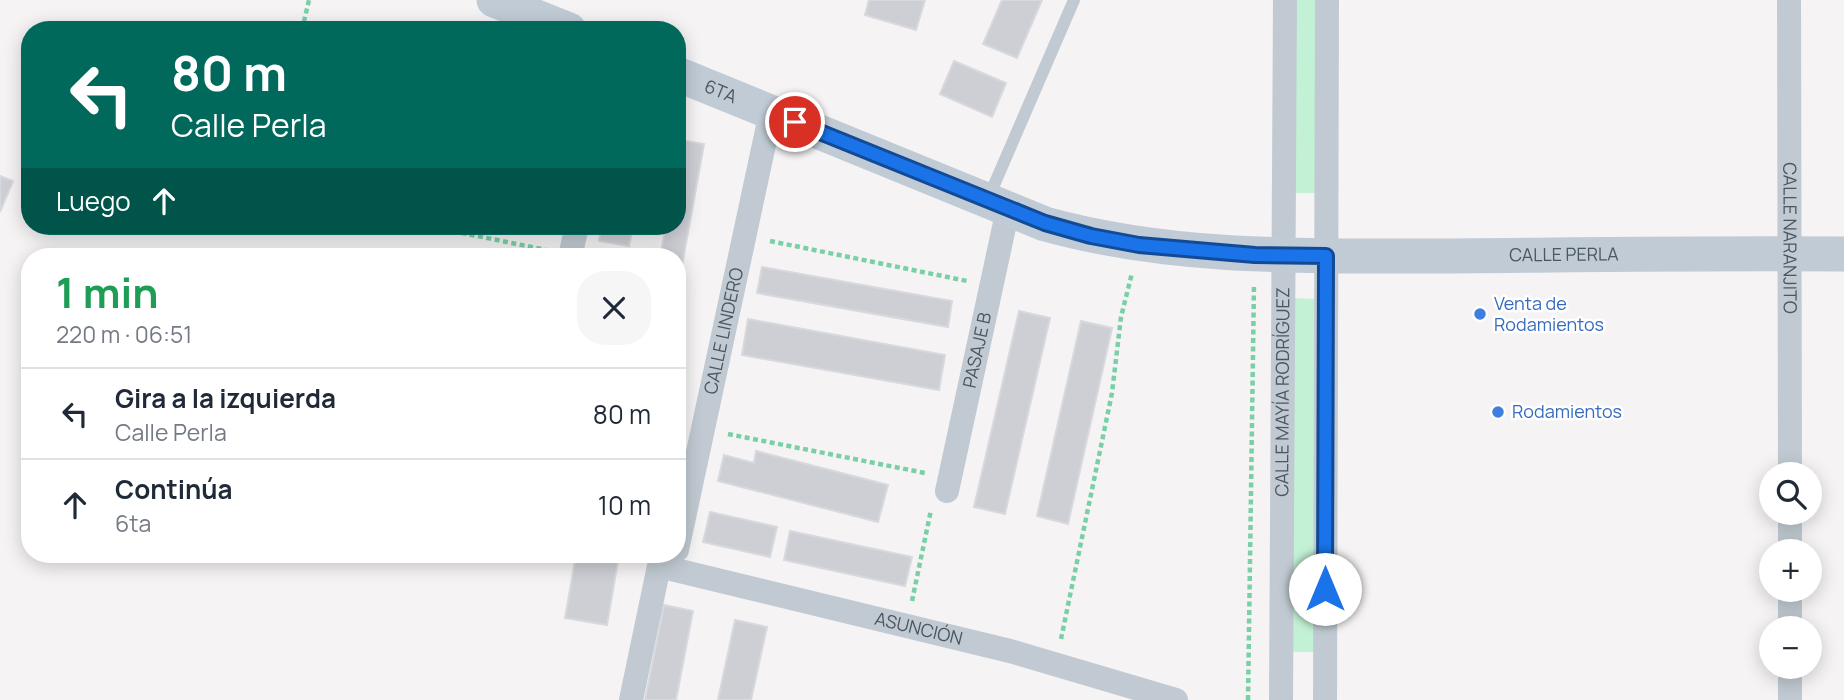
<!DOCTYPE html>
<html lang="es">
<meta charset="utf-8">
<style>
body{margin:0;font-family:Manrope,sans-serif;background:#f6f6f7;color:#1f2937;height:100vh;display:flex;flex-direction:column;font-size:26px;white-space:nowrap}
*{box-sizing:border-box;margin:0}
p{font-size:23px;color:#747a83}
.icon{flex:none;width:38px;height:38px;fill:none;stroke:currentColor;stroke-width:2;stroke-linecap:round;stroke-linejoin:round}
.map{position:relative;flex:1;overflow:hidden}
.side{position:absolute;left:21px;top:248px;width:665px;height:315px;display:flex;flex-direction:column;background:#fff;border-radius:28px;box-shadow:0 4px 18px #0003}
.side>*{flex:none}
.top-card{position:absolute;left:21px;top:21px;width:665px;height:214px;border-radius:28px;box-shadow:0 4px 18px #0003;background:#00695c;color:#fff;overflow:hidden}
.buttons{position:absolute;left:1759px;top:462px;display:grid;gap:14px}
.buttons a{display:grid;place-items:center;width:63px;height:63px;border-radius:50%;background:#fff;box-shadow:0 4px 18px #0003;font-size:35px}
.pin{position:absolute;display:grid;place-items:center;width:60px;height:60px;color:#fff;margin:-30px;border:4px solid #fff;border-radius:50%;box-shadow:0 2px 7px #0007}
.me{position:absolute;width:77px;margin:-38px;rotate:0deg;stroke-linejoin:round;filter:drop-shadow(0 0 5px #0008)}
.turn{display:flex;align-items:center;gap:24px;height:147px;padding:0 35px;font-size:32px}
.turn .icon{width:91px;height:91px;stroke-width:2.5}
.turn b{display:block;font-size:49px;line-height:60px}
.then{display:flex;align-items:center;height:66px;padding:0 35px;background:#0003;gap:14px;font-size:26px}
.round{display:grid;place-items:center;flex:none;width:74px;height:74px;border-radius:28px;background:#f6f6f7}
.head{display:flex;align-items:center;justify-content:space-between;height:119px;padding:0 35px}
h1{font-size:42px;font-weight:700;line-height:52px;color:#1e9e55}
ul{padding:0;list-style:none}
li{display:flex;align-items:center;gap:21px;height:91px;padding:0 35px;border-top:2px solid #e0e1e3}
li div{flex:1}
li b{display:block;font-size:26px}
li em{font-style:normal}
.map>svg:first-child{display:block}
.green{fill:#c3f1d5}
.building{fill:#cdcfd5;stroke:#d7d9de;stroke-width:2}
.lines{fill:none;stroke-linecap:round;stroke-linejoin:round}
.path{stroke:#7ad0a6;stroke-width:4.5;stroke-dasharray:5 3.5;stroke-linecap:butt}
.service{stroke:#c1cad2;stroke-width:12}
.minor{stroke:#c1cad2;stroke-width:24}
.secondary{stroke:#c1cbd6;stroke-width:35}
.route-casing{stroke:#114b97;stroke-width:18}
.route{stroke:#1a73e8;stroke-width:12}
.shop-dot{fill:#3f7fe0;stroke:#fff;stroke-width:2.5}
.labels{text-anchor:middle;stroke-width:5;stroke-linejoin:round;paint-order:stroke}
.street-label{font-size:18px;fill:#4a5661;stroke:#fff}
.shop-label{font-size:18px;fill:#366cbe;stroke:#fff;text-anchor:start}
</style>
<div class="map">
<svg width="1844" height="700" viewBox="0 0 1844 700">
<rect width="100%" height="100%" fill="#f5f3f3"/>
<path class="green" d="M 1293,0 L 1318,0 L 1317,193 L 1291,193 Z
M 1292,298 L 1317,299 L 1314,652 L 1289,652 Z"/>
<path class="building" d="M 869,0 L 925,0 L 916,30 L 865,15 Z
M 1002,0 L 1042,0 L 1017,58 L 983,44 Z
M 954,61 L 1006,83 L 992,117 L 940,94 Z
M 681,140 L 704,144 L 677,293 L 677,257 L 660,257 L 666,226 L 677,226 L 677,161 Z
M 0,176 L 13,181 L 0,212 Z
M 602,226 L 633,226 L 629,246 L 599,241 Z
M 437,250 L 479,257 L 435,257 Z
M 762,267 L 952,301 L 948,327 L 757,293 Z
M 1019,311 L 1050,318 L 1005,514 L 974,507 Z
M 748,319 L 945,355 L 939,390 L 742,355 Z
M 1081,321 L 1112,328 L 1068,524 L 1037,516 Z
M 756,451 L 888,485 L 878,522 L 718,481 L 724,455 L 754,463 Z
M 710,512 L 777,527 L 770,557 L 703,542 Z
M 790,531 L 912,557 L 905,586 L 784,560 Z
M 576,555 L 619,555 L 607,625 L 565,618 Z
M 664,605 L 693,611 L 676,700 L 645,700 Z
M 735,620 L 767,627 L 751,700 L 718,700 Z"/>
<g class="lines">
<path class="path" d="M 302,30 L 309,0
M 428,226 L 546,250
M 770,241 L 967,281
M 728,434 L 925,473
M 1765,507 L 1765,480
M 1765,584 L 1765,557
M 912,601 L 931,510
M 1061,639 L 1112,393 L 1121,317 L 1132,273
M 1764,661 L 1764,634
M 1248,700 L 1254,284"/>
<path class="service" d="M 988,199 L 1074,0"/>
<g class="minor">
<path id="s1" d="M 1789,0 L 1790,474"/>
<path d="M 570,257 L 577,226"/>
<path id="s2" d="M 947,491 L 1008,209"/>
<path d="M 1790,513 L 1790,551"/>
<path id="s3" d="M 677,550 L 771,112"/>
<path d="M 1790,590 L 1790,628"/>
<path d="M 1790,667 L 1790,700"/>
<path id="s4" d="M 631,700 L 659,566 L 1010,651 L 1176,700"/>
<path id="s5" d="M 1281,700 L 1285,0"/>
<path d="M 1325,700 L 1327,0"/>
</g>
<g class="secondary">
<path d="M 494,0 L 569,30"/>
<path id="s6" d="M 677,74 L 1045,224 C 1172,259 1304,256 1435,256 C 1571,255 1708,253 1844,254"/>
</g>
</g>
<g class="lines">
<g class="route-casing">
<path id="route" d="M 795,122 L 1045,223 L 1091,236 L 1139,245 L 1208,251 L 1255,255 L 1326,256 L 1325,589"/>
</g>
<use href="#route" class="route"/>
</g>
<g class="shop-dot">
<circle cx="1480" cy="314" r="7"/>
<circle cx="1498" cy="412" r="7"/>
</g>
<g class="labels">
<g class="street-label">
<text dy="6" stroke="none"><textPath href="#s6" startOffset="47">6TA</textPath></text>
<text dy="6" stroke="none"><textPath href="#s1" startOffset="238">CALLE NARANJITO</textPath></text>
<text dy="6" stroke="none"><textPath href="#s6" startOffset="919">CALLE PERLA</textPath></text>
<text dy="6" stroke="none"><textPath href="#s3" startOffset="224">CALLE LINDERO</textPath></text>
<text dy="6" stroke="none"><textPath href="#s2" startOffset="144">PASAJE B</textPath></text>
<text dy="6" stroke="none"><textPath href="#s5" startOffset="308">CALLE MAYÍA RODRÍGUEZ</textPath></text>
<text dy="6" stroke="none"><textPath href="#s4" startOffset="404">ASUNCIÓN</textPath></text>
</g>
<g class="shop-label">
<text x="1494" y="310">Venta de<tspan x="1494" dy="21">Rodamientos</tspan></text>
<text x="1512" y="418">Rodamientos</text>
</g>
</g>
</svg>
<div class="buttons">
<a><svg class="icon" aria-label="search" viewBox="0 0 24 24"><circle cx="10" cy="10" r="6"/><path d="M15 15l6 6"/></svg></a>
<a>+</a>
<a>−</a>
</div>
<div class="pin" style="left:795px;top:122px;background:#d93025"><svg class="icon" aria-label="arrive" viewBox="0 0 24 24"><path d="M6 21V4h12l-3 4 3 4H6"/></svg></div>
<svg class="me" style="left:1325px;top:589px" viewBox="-20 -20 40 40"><circle r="19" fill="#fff"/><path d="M0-13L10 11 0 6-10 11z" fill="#1a73e8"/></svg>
<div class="top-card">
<div class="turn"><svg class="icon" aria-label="left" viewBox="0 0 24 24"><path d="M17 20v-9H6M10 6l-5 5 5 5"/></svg><div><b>80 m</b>Calle Perla</div></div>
<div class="then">Luego<svg class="icon" aria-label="ahead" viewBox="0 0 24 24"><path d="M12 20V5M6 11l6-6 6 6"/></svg></div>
</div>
<section class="side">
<div class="head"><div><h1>1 min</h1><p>220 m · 06:51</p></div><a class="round"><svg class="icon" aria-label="close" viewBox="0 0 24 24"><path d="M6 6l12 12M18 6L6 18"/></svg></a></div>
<ul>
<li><svg class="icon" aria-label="left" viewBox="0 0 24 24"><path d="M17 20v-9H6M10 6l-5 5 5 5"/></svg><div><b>Gira a la izquierda</b><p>Calle Perla</p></div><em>80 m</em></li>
<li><svg class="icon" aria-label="ahead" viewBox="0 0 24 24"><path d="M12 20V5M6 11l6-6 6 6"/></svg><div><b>Continúa</b><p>6ta</p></div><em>10 m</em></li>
</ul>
</section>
</div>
